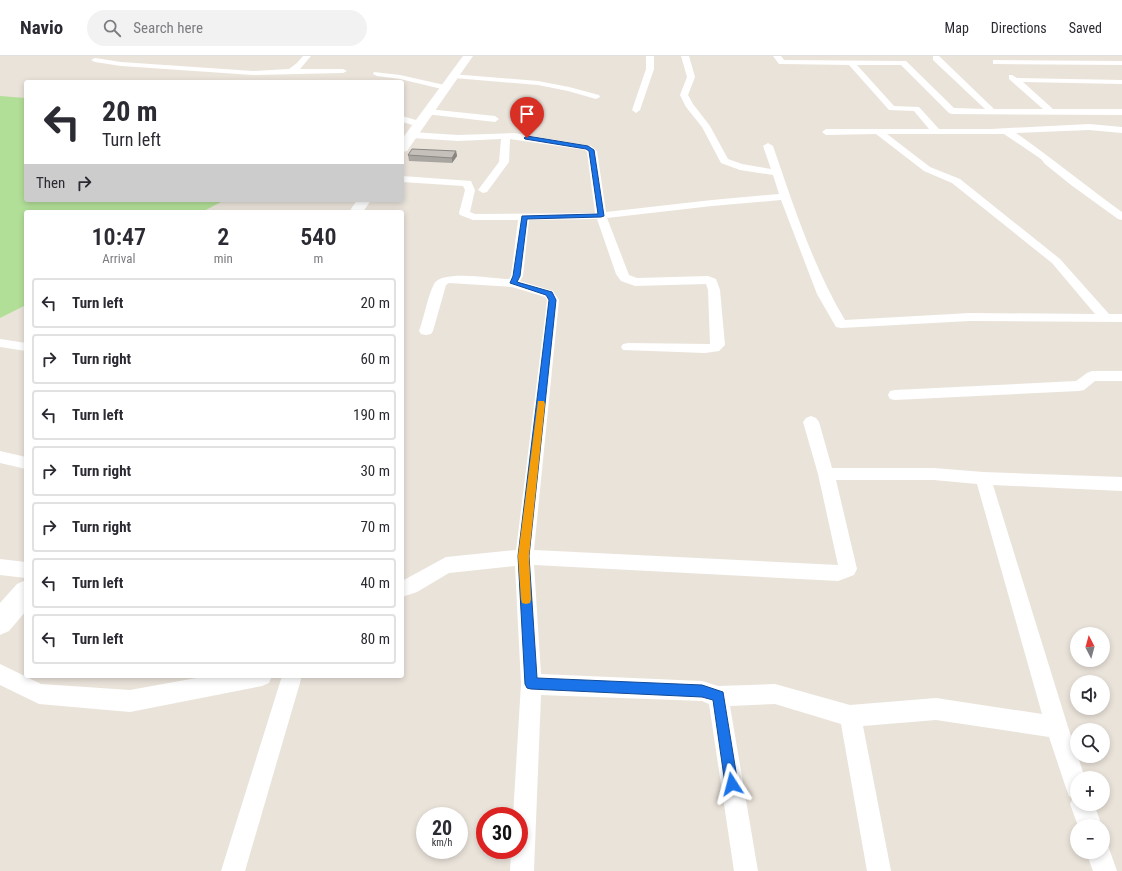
<!DOCTYPE html>
<meta charset="utf-8">
<style>
body{margin:0;font-family:"Roboto Condensed",sans-serif;background:#f2f2f3;color:#2b2b33;height:100vh;display:flex;flex-direction:column;font-size:15px;white-space:nowrap}
*{box-sizing:border-box;margin:0}
p{font-size:13px;color:#7c7c81}
.icon{flex:none;width:22px;height:22px;fill:none;stroke:currentColor;stroke-width:2;stroke-linecap:round;stroke-linejoin:round}
.map{position:relative;flex:1;overflow:hidden}
.panel{position:absolute;left:24px;top:154px;width:380px;height:468px;display:flex;flex-direction:column;background:#fff;border-radius:4px;box-shadow:0 2px 6px #0003}
.panel>*{flex:none}
.banner{position:absolute;left:24px;top:24px;width:380px;height:122px;border-radius:4px;box-shadow:0 2px 6px #0003;background:#fff;color:#2b2b33;overflow:hidden}
.needle{width:26px;rotate:354deg}
.fabs{position:absolute;left:1070px;top:571px;display:grid;gap:8px}
.fabs a{display:grid;place-items:center;width:40px;height:40px;border-radius:50%;background:#fff;box-shadow:0 2px 6px #0003;font-size:20px}
.speed{position:absolute;left:416px;top:751px;display:flex;gap:8px;font-size:20px;font-weight:700;text-align:center}
.speed>*{display:grid;place-content:center;width:52px;height:52px;border-radius:50%;background:#fff;box-shadow:0 2px 6px #0003;line-height:1}
.speed small{font-size:10px;font-weight:400}
.speed .limit{border:6px solid #d22;background:#fff;color:#111}
.pin{position:absolute;display:grid;place-items:center;width:34px;height:34px;color:#fff;margin:-41px -17px;border-radius:50% 50% 50% 0;rotate:-45deg;box-shadow:0 0 4px #0007}
.pin .icon{rotate:45deg}
.me{position:absolute;width:44px;margin:-22px;rotate:351deg;stroke-linejoin:round;filter:drop-shadow(0 0 3px #0008)}
.turn{display:flex;align-items:center;gap:14px;height:84px;padding:0 12px;font-size:18px}
.turn .icon{width:52px;height:52px;stroke-width:2.5}
.turn b{display:block;font-size:28px;line-height:34px}
.then{display:flex;align-items:center;height:38px;padding:0 12px;background:#0003;gap:8px;font-size:15px}
.eta{display:flex;justify-content:space-evenly;align-items:center;height:68px;text-align:center}
.eta b{font-size:24px;font-weight:600;line-height:28px}
ul{padding:0;list-style:none}
li{display:flex;align-items:center;gap:12px;height:50px;margin:0 8px 6px;padding:0 4px;border:2px solid #e1e1e2;border-radius:4px}
li div{flex:1}
li b{display:block;font-size:15px}
li em{font-style:normal}
header{display:flex;align-items:center;gap:24px;box-sizing:border-box;height:56px;padding:0 20px;background:#fff;border-bottom:1px solid #e1e1e2}
header strong{font-size:19px}
nav{display:flex;gap:22px;margin-inline-start:auto;font-size:14px}
.search{width:280px;height:36px;background:#f2f2f3;display:flex;align-items:center;gap:10px;box-sizing:border-box;padding:0 14px;border-radius:22px;color:#7c7c81;font-size:15px}
.map>svg:first-child{display:block}
.green{fill:#b2df98}
.lines{fill:none;stroke-linecap:round;stroke-linejoin:round}
.minor{fill:#fff;fill-rule:evenodd}
.secondary{fill:#fff;fill-rule:evenodd}
.wall{fill:#a9a5a0}
.shaded-wall{fill:#8a8682}
.building{fill:#c5c0ba;stroke:#8a8682}
.route{fill:#1a73e8;stroke:#114b97}
.slow{fill:#f59e0b}
</style>
<header>
<strong>Navio</strong>
<div class="search"><svg class="icon" aria-label="search" viewBox="0 0 24 24"><circle cx="10" cy="10" r="6"/><path d="M15 15l6 6"/></svg>Search here</div>
<nav><a>Map</a><a>Directions</a><a>Saved</a></nav>
</header>
<div class="map">
<svg width="1122" height="815" viewBox="0 0 1122 815">
<rect width="100%" height="100%" fill="#eae3da"/>
<path class="green" d="M 0,40 L 26,42 L 26,144 L 221,144 L 221,146 L 202,156 L 26,156 L 26,249 L 0,262 Z"/>
<g class="lines">
<path class="minor" d="M 303,0 L 311,0 L 300,13 L 343,13 L 347,15 L 343,17 L 253,19 L 121,10 L 95,6 L 91,4 L 95,2 L 121,6 L 253,15 L 289,13 L 297,7 Z
M 646,0 L 654,0 L 654,13 L 640,54 L 636,57 L 632,54 L 646,13 Z
M 681,0 L 689,0 L 695,21 L 688,39 L 693,48 L 710,70 L 728,103 L 742,108 L 771,113 L 763,90 L 768,87 L 773,90 C 793,148 813,211 845,264 L 970,257 L 1095,258 L 1052,207 L 952,127 L 924,115 L 876,78 L 826,79 L 822,76 L 826,73 L 929,73 L 914,55 L 889,54 L 849,9 L 782,8 L 779,8 L 773,0 L 781,0 L 784,4 L 906,5 L 954,52 L 985,53 L 933,4 L 933,0 L 939,0 L 994,53 L 1043,53 L 1009,23 L 1009,19 L 1012,19 L 1017,22 L 1122,24 L 1122,28 L 1023,26 L 1053,53 L 1122,53 L 1122,59 L 952,58 L 949,57 L 901,9 L 857,9 L 894,50 L 919,51 L 939,73 L 991,73 L 1089,68 L 1122,71 L 1122,77 L 1089,74 L 1016,77 C 1052,102 1086,130 1122,156 L 1122,164 L 1118,163 L 1071,129 L 1045,108 L 1041,103 L 1004,78 L 887,78 L 930,111 L 960,123 L 1060,203 L 1109,258 L 1122,258 L 1122,266 L 970,265 L 841,272 L 836,271 L 817,238 L 781,144 L 712,150 L 607,162 L 629,219 L 637,222 L 708,220 L 716,223 L 720,234 L 725,289 L 719,295 L 705,297 L 623,294 L 621,291 L 623,288 L 628,287 L 710,288 L 708,234 L 706,228 L 635,230 L 621,225 L 616,218 L 597,163 L 529,164 L 523,220 L 520,225 L 553,235 L 559,244 L 534,494 L 838,509 L 818,418 L 803,366 L 806,362 L 811,360 L 816,362 L 819,366 L 832,412 L 934,412 L 983,416 L 1122,421 L 1122,435 L 993,429 L 1068,671 L 1085,722 L 1077,722 L 1077,748 L 1094,748 L 1102,770 L 1078,770 L 1070,748 L 1073,742 L 1069,740 L 1066,732 L 1049,681 L 936,664 L 863,670 L 891,815 L 867,815 L 841,668 L 775,648 L 730,650 L 758,815 L 734,815 L 709,648 L 702,645 L 541,639 L 534,815 L 510,815 L 511,794 L 519,794 L 519,760 L 513,760 L 521,628 L 515,510 L 449,517 L 417,536 L 402,541 L 402,525 L 446,501 L 516,494 L 547,244 L 545,241 L 512,231 L 449,227 L 446,229 L 433,275 L 431,278 L 426,279 L 421,278 L 419,275 C 424,262 428,239 434,228 C 442,213 493,223 509,223 L 511,220 L 518,164 L 473,164 L 460,159 L 459,157 L 465,134 L 463,130 L 402,126 L 402,120 L 471,125 L 475,134 L 470,156 L 475,158 L 595,157 L 587,96 L 585,94 L 510,83 L 509,106 L 487,136 L 483,137 L 478,134 L 499,106 L 501,83 L 458,85 L 412,82 L 407,79 L 412,76 L 458,79 L 514,77 L 591,90 L 597,95 L 606,156 L 712,144 L 779,138 L 773,119 L 740,114 L 721,107 L 702,71 L 686,51 L 680,39 L 687,21 ZM 836,424 L 934,424 L 977,428 L 1042,658 L 936,642 L 850,649 L 775,628 L 718,630 L 702,625 L 541,618 L 534,509 L 838,525 L 854,519 L 857,513 Z
M 993,4 L 1122,5 L 1122,9 L 996,8 L 993,8 Z
M 374,16 L 400,19 L 449,30 L 450,32 L 446,34 L 400,23 L 377,20 L 373,18 Z
M 451,18 L 538,25 L 569,31 L 599,39 L 600,41 L 596,43 L 568,35 L 538,29 L 454,22 L 450,20 Z
M 428,53 L 495,60 L 499,63 L 495,66 L 425,58 L 424,56 Z
M 402,60 L 423,66 L 424,68 L 420,71 L 402,66 Z
M 0,283 L 26,287 L 26,295 L 0,291 Z
M 1092,315 L 1122,315 L 1122,325 L 1095,325 L 1084,334 L 1079,335 L 895,344 L 890,343 L 888,339 L 890,335 L 895,334 L 1076,325 L 1087,317 Z
M 0,395 L 26,401 L 26,413 L 0,407 Z
M 0,503 L 26,506 L 26,522 L 0,519 Z
M 0,608 L 41,628 L 130,634 L 207,620 L 272,620 L 269,627 L 262,630 L 130,656 L 39,648 L 0,629 Z
M 282,620 L 302,620 L 245,815 L 221,815 Z
M 1103,786 L 1107,787 L 1117,815 L 1093,815 L 1086,796 L 1103,796 Z"/>
<path class="secondary" d="M 463,0 L 473,0 L 407,95 L 402,96 L 402,83 Z
M 357,144 L 371,144 L 363,156 L 349,156 Z
M 26,524 L 26,555 L 9,575 L 0,579 L 0,547 L 17,528 Z"/>
</g>
<path class="wall" d="M 456,95 L 457,100 L 452,107 L 409,105 L 408,99 Z"/>
<path class="shaded-wall" d="M 456,95 L 457,100 L 452,107 L 452,102 Z"/>
<path class="building" d="M 412,93 L 456,95 L 452,102 L 408,99 Z"/>
<path class="route" d="M 527,80 L 588,90 L 594,94 L 604,160 L 601,161 L 527,163 L 520,220 L 517,226 L 552,236 L 556,244 L 529,500 L 537,622 L 702,629 L 723,636 L 738,728 L 736,732 L 732,734 L 727,732 L 725,728 L 713,644 L 702,641 L 531,633 L 527,632 L 525,628 L 518,500 L 549,244 L 546,239 L 510,227 L 513,220 L 522,160 L 598,158 L 589,95 L 586,93 L 525,83 L 524,82 Z"/>
<path class="slow" d="M 538,345 L 544,345 L 545,348 L 529,500 L 531,543 L 530,547 L 526,548 L 522,547 L 521,543 L 518,500 Z"/>
</svg>
<div class="fabs">
<a><svg class="needle" viewBox="-14 -14 28 28"><path d="M0-13l5 13h-10z" fill="#e53935"/><path d="M0 13l5-13h-10z" fill="#7c7c81"/></svg></a>
<a><svg class="icon" aria-label="sound" viewBox="0 0 24 24"><path d="M4 9h4l5-4v14l-5-4H4zM17 9q2 3 0 6"/></svg></a>
<a><svg class="icon" aria-label="search" viewBox="0 0 24 24"><circle cx="10" cy="10" r="6"/><path d="M15 15l6 6"/></svg></a>
<a>+</a>
<a>−</a>
</div>
<div class="speed"><div>20<small>km/h</small></div><div class="limit">30</div></div>
<div class="pin" style="left:527px;top:82px;background:#d93025"><svg class="icon" aria-label="arrive" viewBox="0 0 24 24"><path d="M6 21V4h12l-3 4 3 4H6"/></svg></div>
<svg class="me" style="left:732px;top:728px" viewBox="-20 -20 40 40"><path d="M0-17L14 15 0 8-14 15z" fill="#1a73e8" stroke="#fff" stroke-width="4"/></svg>
<div class="banner">
<div class="turn"><svg class="icon" aria-label="left" viewBox="0 0 24 24"><path d="M17 20v-9H6M10 6l-5 5 5 5"/></svg><div><b>20 m</b>Turn left</div></div>
<div class="then">Then<svg class="icon" aria-label="right" viewBox="0 0 24 24"><path d="M7 20v-9h11M14 6l5 5-5 5"/></svg></div>
</div>
<section class="panel">
<div class="eta">
<div><b>10:47</b><p>Arrival</p></div>
<div><b>2</b><p>min</p></div>
<div><b>540</b><p>m</p></div>
</div>
<ul>
<li><svg class="icon" aria-label="left" viewBox="0 0 24 24"><path d="M17 20v-9H6M10 6l-5 5 5 5"/></svg><div><b>Turn left</b></div><em>20 m</em></li>
<li><svg class="icon" aria-label="right" viewBox="0 0 24 24"><path d="M7 20v-9h11M14 6l5 5-5 5"/></svg><div><b>Turn right</b></div><em>60 m</em></li>
<li><svg class="icon" aria-label="left" viewBox="0 0 24 24"><path d="M17 20v-9H6M10 6l-5 5 5 5"/></svg><div><b>Turn left</b></div><em>190 m</em></li>
<li><svg class="icon" aria-label="right" viewBox="0 0 24 24"><path d="M7 20v-9h11M14 6l5 5-5 5"/></svg><div><b>Turn right</b></div><em>30 m</em></li>
<li><svg class="icon" aria-label="right" viewBox="0 0 24 24"><path d="M7 20v-9h11M14 6l5 5-5 5"/></svg><div><b>Turn right</b></div><em>70 m</em></li>
<li><svg class="icon" aria-label="left" viewBox="0 0 24 24"><path d="M17 20v-9H6M10 6l-5 5 5 5"/></svg><div><b>Turn left</b></div><em>40 m</em></li>
<li><svg class="icon" aria-label="left" viewBox="0 0 24 24"><path d="M17 20v-9H6M10 6l-5 5 5 5"/></svg><div><b>Turn left</b></div><em>80 m</em></li>
</ul>
</section>
</div>
